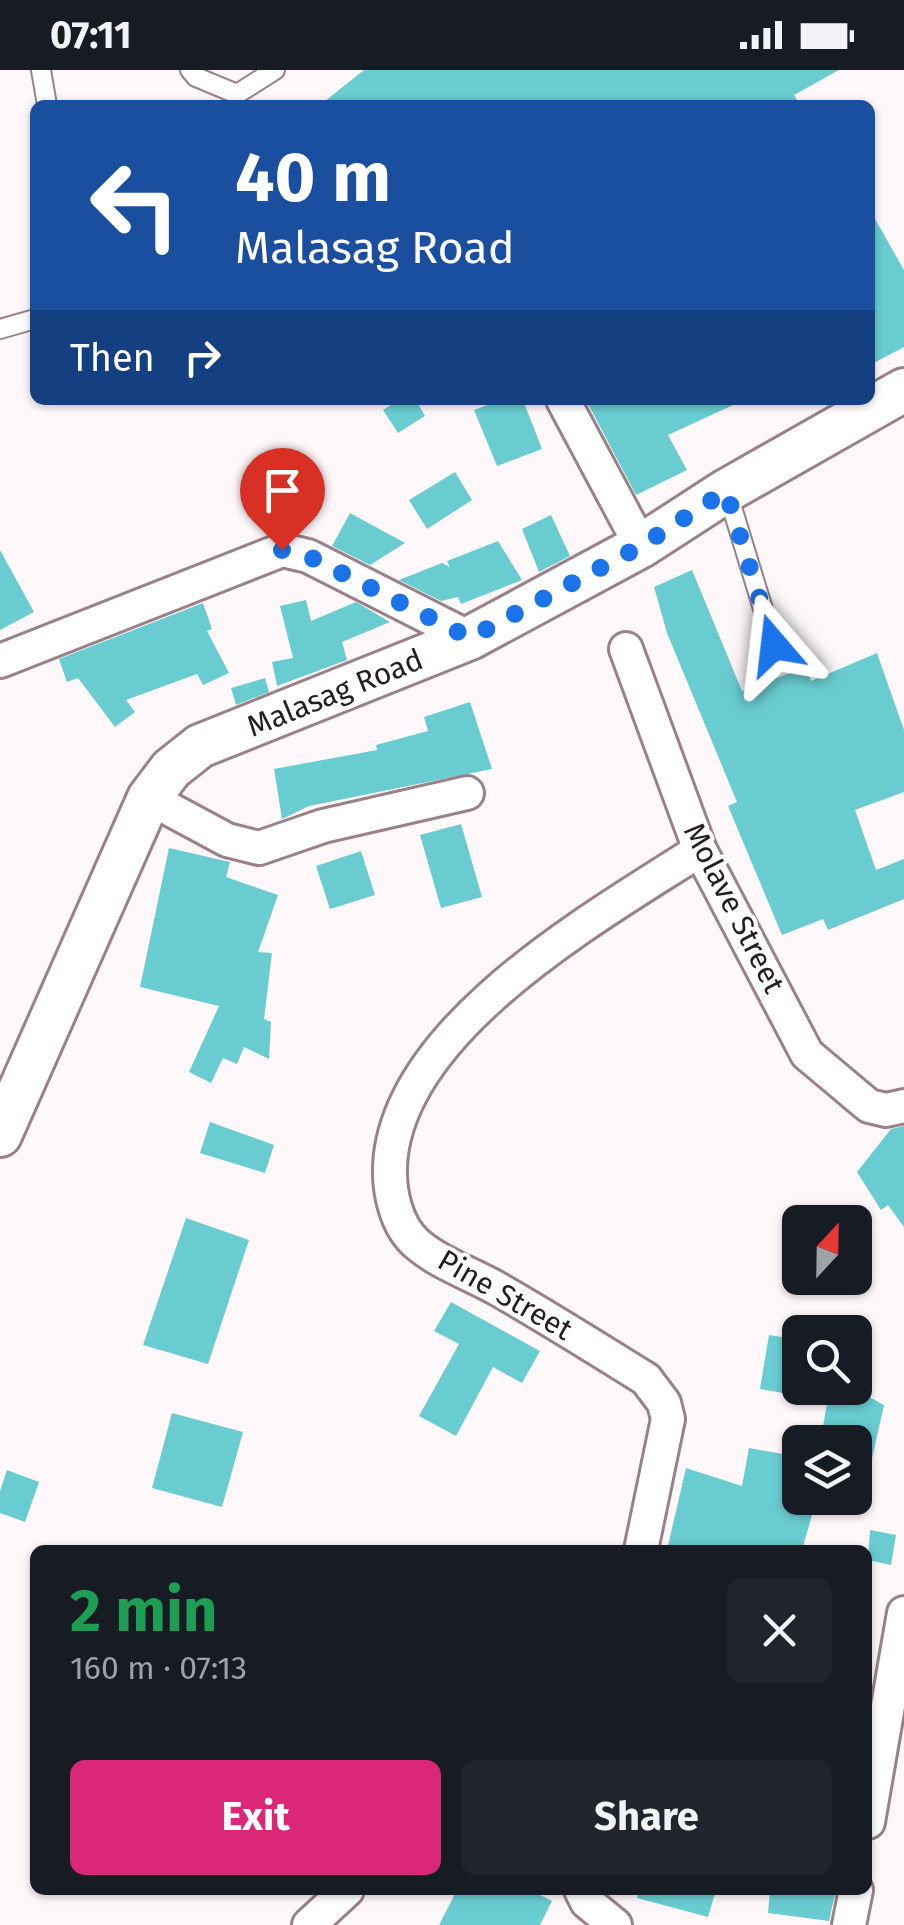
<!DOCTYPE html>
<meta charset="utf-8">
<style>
body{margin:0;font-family:"Fira Sans",sans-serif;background:#20242c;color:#f1f3f6;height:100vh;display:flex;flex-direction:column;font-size:38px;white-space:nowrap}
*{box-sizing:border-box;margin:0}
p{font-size:32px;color:#9ea1a6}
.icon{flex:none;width:55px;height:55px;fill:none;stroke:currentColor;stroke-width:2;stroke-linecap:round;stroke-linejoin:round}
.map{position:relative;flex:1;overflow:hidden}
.side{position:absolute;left:30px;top:1475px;width:842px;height:350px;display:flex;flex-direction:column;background:#171b24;border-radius:15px;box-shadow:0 2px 8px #0004}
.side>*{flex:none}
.guide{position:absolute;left:30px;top:30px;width:845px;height:305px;border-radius:15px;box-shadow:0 2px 8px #0004;background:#1a4fa0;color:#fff;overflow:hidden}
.needle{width:65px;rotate:22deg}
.fabs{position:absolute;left:782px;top:1135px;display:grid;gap:20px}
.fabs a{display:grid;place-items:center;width:90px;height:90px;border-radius:15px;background:#171b24;box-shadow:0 2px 8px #0004;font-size:50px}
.pin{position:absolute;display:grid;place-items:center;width:85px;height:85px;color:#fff;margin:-102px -42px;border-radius:50% 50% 50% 0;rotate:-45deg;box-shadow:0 0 10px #0007}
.pin .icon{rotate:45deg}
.me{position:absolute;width:110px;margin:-55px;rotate:343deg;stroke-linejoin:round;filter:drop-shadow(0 0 8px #0008)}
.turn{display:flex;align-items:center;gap:35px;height:210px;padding:0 40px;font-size:45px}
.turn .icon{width:130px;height:130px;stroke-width:2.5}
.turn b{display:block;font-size:70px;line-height:85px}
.then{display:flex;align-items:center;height:95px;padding:0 40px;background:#0003;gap:20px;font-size:38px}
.round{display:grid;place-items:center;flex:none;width:105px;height:105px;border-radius:15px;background:#20242c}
.summary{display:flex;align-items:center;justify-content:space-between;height:170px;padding:0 40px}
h1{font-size:60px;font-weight:700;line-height:75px;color:#1e9e55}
.button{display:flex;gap:20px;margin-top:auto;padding:20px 40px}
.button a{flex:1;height:115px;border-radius:15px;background:#db2777;color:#fff;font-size:40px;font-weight:700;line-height:115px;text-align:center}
.button a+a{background:#20242c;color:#f1f3f6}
.status{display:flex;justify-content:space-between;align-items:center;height:70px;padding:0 50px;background:#171b24;direction:ltr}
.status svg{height:28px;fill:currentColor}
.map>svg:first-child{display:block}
.building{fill:#69ccd0}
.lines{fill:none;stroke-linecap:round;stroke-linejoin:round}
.service-casing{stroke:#9a8088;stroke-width:22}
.minor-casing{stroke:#9a8088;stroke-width:38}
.tertiary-casing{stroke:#9a8088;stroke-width:48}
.service{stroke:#fff;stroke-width:18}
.minor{stroke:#fff;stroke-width:32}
.tertiary{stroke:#fff;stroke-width:42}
.route{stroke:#1a73e8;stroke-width:18;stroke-dasharray:0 32.4}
.labels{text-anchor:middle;stroke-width:8;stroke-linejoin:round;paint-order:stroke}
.street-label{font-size:30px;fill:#271d20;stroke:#fff}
</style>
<div class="status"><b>07:11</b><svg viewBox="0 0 49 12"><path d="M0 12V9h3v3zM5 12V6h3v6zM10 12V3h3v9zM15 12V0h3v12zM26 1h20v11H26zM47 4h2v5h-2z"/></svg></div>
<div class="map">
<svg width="904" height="1855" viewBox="0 0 904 1855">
<rect width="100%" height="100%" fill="#fef8fa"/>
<path class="building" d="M 364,0 L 839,0 L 794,25 L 800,35 L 575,31 L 320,35 Z
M 870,140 L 904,200 L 904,277 L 870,295 Z
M 399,330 L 416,330 L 425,346 L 398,363 L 383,340 Z
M 501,330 L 523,330 L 542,379 L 497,396 L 474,340 Z
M 586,330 L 744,330 L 668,365 L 687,400 L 636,425 Z
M 455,402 L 472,430 L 427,459 L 409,430 Z
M 279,416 L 295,454 L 271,463 L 255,426 Z
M 350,443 L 405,473 L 370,495 L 332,476 Z
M 551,445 L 570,486 L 539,502 L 522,459 Z
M 498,471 L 522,510 L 461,534 L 458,527 L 441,531 L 399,510 L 442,493 L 450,497 L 447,491 Z
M 0,480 L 34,542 L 0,560 Z
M 692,500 L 742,621 L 807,597 L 811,611 L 877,583 L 904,660 L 904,722 L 855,740 L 876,800 L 904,789 L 904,829 L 828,860 L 823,849 L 782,865 L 728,736 L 737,732 L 667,563 L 654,517 Z
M 306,530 L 311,551 L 356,532 L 390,552 L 342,572 L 347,590 L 277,616 L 272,592 L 293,588 L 280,536 Z
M 203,533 L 212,559 L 207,561 L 229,603 L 203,615 L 197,604 L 126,630 L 135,642 L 115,657 L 78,608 L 67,612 L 59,589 Z
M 265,608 L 269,622 L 236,635 L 231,618 Z
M 470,632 L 492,699 L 309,736 L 282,749 L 274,699 L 377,680 L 376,675 L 428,661 L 424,647 Z
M 461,754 L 482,827 L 441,838 L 420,765 Z
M 169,778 L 230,792 L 226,807 L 278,825 L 258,882 L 272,883 L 264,949 L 271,952 L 269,989 L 244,977 L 237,994 L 223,988 L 211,1013 L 189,1002 L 219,936 L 140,917 Z
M 361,781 L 375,825 L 330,839 L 316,796 Z
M 210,1052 L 274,1075 L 265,1103 L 200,1083 Z
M 904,1056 L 904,1157 L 888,1135 L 881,1140 L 857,1102 L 891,1059 Z
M 186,1148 L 249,1170 L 208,1294 L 143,1275 Z
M 451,1232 L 540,1281 L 522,1313 L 493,1297 L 456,1366 L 419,1346 L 459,1274 L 434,1261 Z
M 769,1265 L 800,1270 L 800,1326 L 760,1319 Z
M 830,1318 L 853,1318 L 884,1335 L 865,1420 L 855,1419 L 855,1372 L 820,1372 Z
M 172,1343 L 243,1362 L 222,1437 L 152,1418 Z
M 749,1378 L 800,1387 L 800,1433 L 814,1438 L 802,1480 L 667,1480 L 686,1398 L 742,1416 Z
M 7,1400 L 39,1412 L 25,1452 L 0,1443 L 0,1421 Z
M 870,1460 L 896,1465 L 891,1495 L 868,1490 Z
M 457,1820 L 530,1820 L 552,1831 L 540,1855 L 439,1855 Z
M 638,1820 L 716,1820 L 708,1847 L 637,1828 Z
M 770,1820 L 836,1820 L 829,1851 L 768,1843 Z"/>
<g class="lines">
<g class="service-casing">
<path id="service" d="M 41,0 L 47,35
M 190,0 L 196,7 L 237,24 L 275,0
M 0,259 L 35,249
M 727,421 L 774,575"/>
</g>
<g class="minor-casing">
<path id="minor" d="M 563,330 L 641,476
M 626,579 L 700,780 L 807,984 L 869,1036 L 886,1040 L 904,1036
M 0,591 L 282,480 L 308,486 L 470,568
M 149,728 L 227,770 L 259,778 L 323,756 L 467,723
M 641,1480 L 668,1349 L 664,1333 L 646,1309 C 596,1278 547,1247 496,1218 C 471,1204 437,1192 416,1173 C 396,1155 389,1122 390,1096 C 396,959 596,847 700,780
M 868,1752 L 904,1543
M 581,1820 L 587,1832 L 615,1855
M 309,1855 L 347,1820
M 849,1855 L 856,1820"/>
</g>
<g class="tertiary-casing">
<path id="tertiary" d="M 0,1065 L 149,728 L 171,699 L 200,676 L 470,568 L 641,476 L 726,421 L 904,320"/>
</g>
<use href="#service" class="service"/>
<use href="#minor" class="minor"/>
<use href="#tertiary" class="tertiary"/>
</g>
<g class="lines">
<path class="route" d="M 282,480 L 308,486 L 470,568 L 641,476 L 726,421 L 774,575"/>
</g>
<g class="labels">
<g class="street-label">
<text transform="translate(335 623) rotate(-22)" y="10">Malasag Road</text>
<text transform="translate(734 838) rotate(63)" y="10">Molave Street</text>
<text transform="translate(505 1225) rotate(30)" y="10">Pine Street</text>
</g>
</g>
</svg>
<div class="fabs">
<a><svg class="needle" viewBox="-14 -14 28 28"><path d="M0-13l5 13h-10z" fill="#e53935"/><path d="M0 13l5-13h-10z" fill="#9ea1a6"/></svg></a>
<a><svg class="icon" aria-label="search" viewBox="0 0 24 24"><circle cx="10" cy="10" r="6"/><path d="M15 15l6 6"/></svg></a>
<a><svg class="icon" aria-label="layers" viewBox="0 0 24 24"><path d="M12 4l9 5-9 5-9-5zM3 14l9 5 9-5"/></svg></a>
</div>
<div class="pin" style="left:282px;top:480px;background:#d93025"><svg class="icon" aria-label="arrive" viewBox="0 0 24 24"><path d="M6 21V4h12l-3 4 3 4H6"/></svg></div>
<svg class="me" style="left:774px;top:575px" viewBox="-20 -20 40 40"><path d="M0-17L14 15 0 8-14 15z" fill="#1a73e8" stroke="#fff" stroke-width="4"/></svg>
<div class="guide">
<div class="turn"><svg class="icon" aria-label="left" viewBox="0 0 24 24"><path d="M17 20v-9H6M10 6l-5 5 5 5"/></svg><div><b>40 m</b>Malasag Road</div></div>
<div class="then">Then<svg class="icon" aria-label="right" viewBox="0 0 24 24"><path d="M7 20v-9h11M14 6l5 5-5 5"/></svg></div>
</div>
<section class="side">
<div class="summary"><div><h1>2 min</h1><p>160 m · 07:13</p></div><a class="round"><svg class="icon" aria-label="close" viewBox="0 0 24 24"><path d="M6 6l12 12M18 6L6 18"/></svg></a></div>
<div class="button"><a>Exit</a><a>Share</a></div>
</section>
</div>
